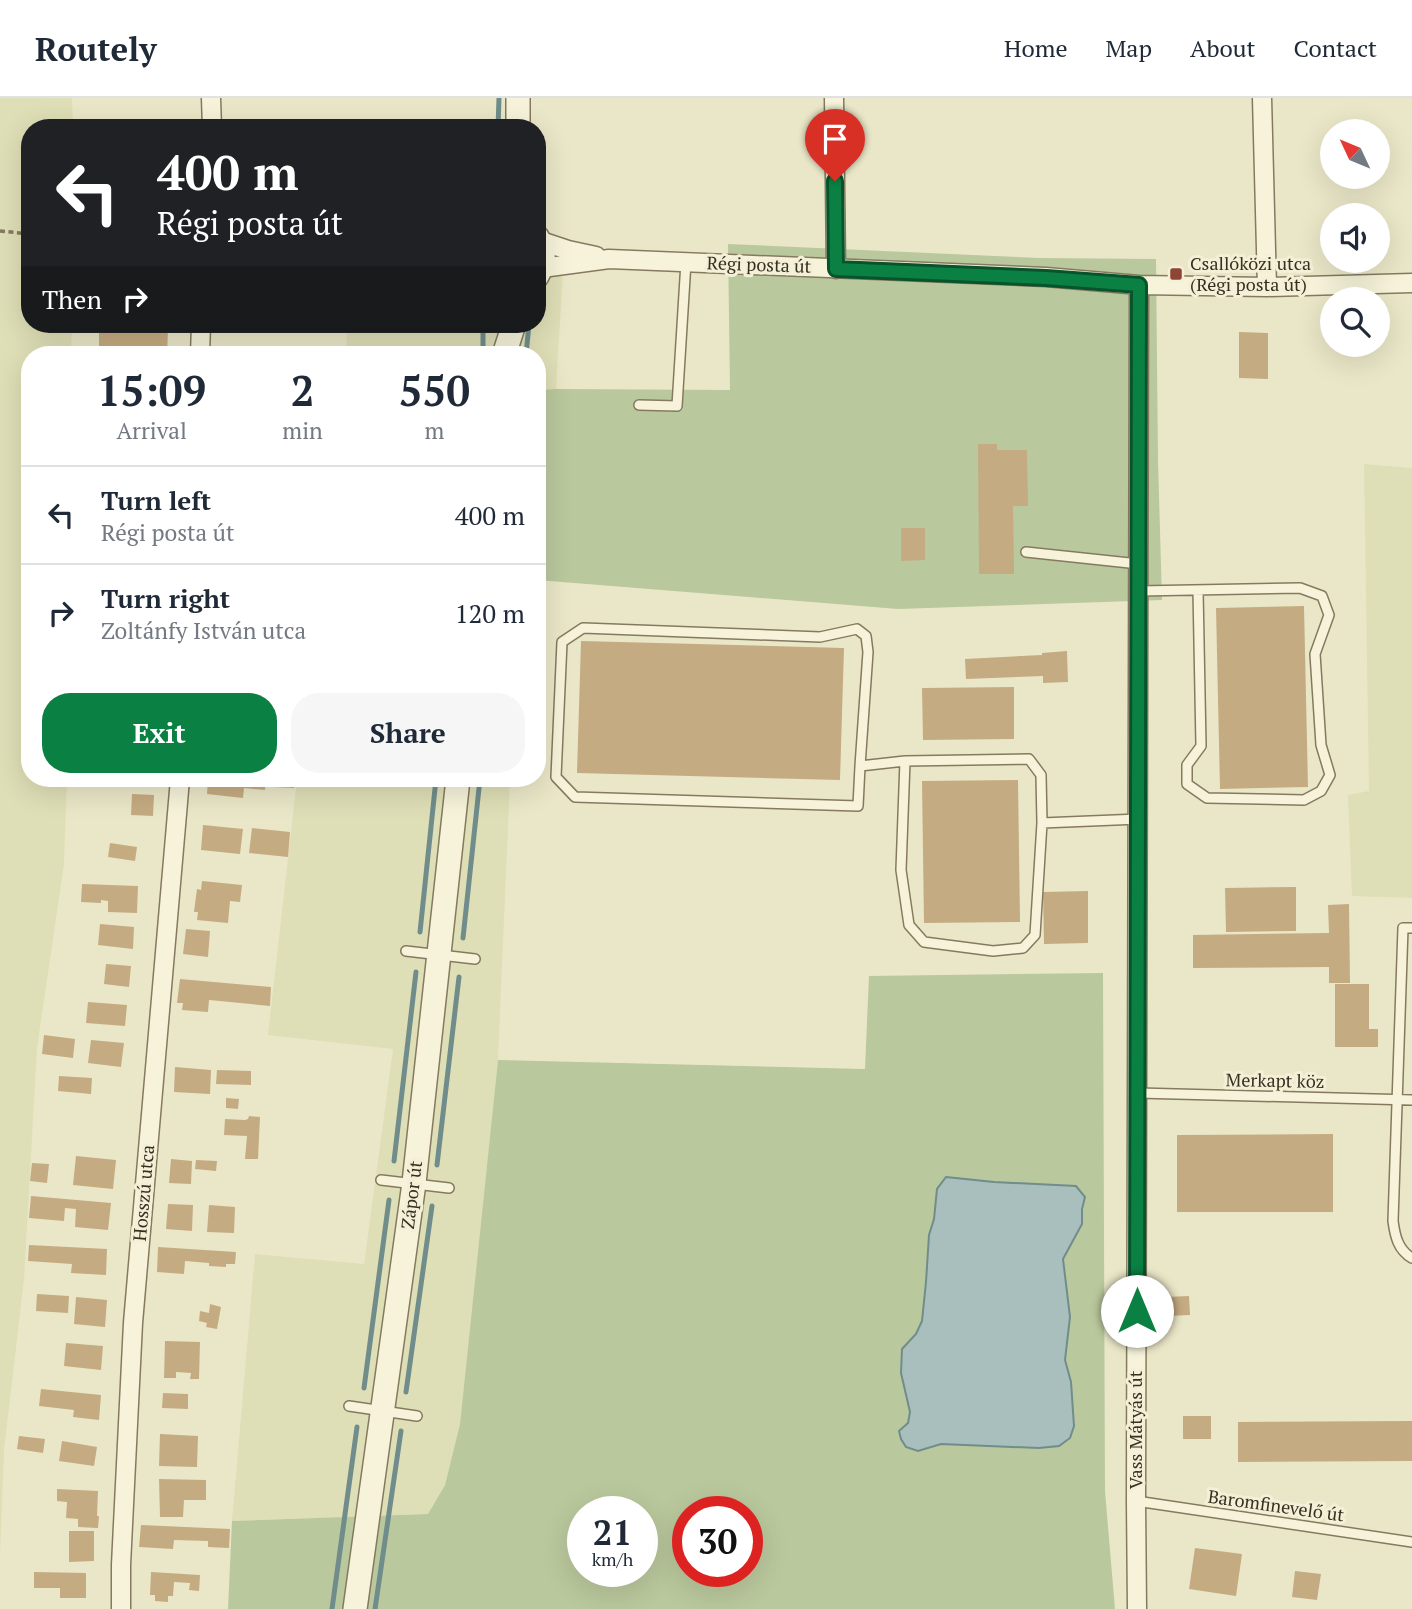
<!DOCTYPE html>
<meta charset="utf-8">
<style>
body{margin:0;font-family:"PT Serif",serif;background:#f6f6f7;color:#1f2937;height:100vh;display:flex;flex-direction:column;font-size:26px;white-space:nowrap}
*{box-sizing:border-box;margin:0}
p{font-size:23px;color:#747a83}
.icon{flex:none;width:38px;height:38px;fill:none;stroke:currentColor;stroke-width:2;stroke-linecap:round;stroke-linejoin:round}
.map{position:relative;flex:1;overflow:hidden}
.drawer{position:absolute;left:21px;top:248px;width:525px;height:441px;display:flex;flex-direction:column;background:#fff;border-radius:28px;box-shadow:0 7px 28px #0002}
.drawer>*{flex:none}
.guide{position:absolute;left:21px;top:21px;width:525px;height:214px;border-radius:28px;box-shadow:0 7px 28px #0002;background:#202124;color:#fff;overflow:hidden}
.needle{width:46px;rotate:314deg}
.controls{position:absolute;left:1320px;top:21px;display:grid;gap:14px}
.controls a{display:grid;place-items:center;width:70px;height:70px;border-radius:50%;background:#fff;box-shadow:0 7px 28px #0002;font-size:35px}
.speed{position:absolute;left:567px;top:1398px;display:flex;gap:14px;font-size:35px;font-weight:700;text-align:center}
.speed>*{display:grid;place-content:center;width:91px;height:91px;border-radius:50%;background:#fff;box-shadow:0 7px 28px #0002;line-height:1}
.speed small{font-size:18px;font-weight:400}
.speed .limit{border:10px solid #d22;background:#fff;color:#111}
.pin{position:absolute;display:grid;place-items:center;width:60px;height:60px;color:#fff;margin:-72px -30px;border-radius:50% 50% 50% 0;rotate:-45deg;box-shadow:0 0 7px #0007}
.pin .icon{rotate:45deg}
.me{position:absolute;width:77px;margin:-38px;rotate:0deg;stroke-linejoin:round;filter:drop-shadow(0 0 5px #0008)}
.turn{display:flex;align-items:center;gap:24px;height:147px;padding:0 21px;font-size:32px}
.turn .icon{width:91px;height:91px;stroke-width:2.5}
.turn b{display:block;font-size:49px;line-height:60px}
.then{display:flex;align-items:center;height:66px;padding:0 21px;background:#0003;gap:14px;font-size:26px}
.eta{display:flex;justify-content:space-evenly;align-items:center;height:119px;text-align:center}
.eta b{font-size:42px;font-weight:700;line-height:49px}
.action{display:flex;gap:14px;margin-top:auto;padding:14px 21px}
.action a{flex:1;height:80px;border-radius:28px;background:#0b8043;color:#fff;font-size:28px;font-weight:700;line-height:80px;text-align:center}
.action a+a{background:#f6f6f7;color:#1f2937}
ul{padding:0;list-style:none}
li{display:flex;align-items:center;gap:21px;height:98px;padding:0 21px;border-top:2px solid #e0e1e3}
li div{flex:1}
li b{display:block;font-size:26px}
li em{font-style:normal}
header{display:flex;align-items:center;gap:42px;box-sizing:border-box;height:98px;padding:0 35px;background:#fff;border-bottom:2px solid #e0e1e3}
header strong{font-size:33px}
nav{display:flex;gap:38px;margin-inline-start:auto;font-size:24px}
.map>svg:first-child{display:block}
.farmland{fill:#dedfb6}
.green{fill:#bac89d;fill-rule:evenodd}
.water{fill:#a8bfbd;stroke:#708d8b;stroke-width:2}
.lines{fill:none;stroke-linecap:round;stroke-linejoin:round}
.stream{stroke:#708d8b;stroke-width:5}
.building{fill:#c5ab81}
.service-casing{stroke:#857a5f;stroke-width:12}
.minor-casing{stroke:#857a5f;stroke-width:21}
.tertiary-casing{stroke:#857a5f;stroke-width:26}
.path{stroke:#857a5f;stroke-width:3.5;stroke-dasharray:5 3.5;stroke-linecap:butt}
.service{stroke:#f6f3da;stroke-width:9}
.minor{stroke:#f6f3da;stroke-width:18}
.tertiary{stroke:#f6f3da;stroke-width:23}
.route-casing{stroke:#07532c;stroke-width:18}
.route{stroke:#0b8043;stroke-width:12}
.poi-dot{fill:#8e4534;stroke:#f3f0d7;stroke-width:2.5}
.labels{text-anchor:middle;stroke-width:6;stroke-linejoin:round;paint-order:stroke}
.poi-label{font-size:18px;fill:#373021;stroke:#f3f0d7;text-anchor:start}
.street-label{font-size:18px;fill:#373021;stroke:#f3f0d7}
</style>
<header>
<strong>Routely</strong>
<nav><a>Home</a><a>Map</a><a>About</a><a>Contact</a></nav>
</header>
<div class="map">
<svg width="1412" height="1511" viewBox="0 0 1412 1511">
<rect width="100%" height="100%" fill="#eae7c8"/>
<path class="farmland" d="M 0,0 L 72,0 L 73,30 L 30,30 L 30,226 L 72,226 L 71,257 L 30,257 L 30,681 L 67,681 L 64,766 L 37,950 L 24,1181 L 4,1352 L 0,1460 Z
M 537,172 L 563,173 L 556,291 L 538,292 L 537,297 L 537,257 L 345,257 L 348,226 L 537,226 Z
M 1364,366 L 1412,370 L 1412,800 L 1352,798 L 1348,697 L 1369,693 Z
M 297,681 L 510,681 L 498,962 L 460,1326 L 445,1387 L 428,1416 L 232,1423 L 255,1156 L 364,1166 L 393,951 L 268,937 Z"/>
<path class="green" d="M 728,146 L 1039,160 L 1156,161 L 1158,363 L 1162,502 L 898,511 L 537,482 L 538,292 L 556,291 L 730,292 Z
M 1103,875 L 1105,1393 L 1115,1511 L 228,1511 L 232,1423 L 428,1416 L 445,1387 L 460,1326 L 498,962 L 865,971 L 869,878 ZM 945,1079 L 994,1084 L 1076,1088 L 1085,1099 L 1082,1111 L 1082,1126 L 1063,1161 L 1070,1219 L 1065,1263 L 1071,1284 L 1058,1348 L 1039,1350 L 941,1346 L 918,1353 L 900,1333 L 908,1325 L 910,1314 L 901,1276 L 902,1251 L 916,1236 L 922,1223 L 926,1184 L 929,1137 L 934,1121 L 937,1091 ZM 583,1414 L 642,1414 L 642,1474 L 583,1474 ZM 688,1414 L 747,1414 L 747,1474 L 688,1474 Z"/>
<path class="water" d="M 946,1079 L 994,1084 L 1076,1088 L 1085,1099 L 1082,1111 L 1082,1126 L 1063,1161 L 1070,1219 L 1065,1262 L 1071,1284 L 1074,1328 L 1070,1340 L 1059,1348 L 1039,1350 L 941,1346 L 918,1353 L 906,1349 L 901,1341 L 899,1333 L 908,1325 L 910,1314 L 901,1275 L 902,1251 L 916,1236 L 922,1223 L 926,1184 L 929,1137 L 934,1121 L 937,1091 Z"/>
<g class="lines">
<path class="stream" d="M 498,30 L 499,0
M 483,226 L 483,257
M 526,257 L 529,226
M 420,834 L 436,681
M 463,840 L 480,681
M 394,1063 L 416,874
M 437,1067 L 459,879
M 364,1290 L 389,1102
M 406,1294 L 432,1108
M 332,1511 L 357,1329
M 375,1511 L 401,1333"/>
</g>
<path class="building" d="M 99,232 L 168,233 L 167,257 L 146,257 L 146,251 L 99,250 Z
M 1239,234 L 1268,235 L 1268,281 L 1239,280 Z
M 978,346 L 997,346 L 997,352 L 1027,352 L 1028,408 L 1013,408 L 1014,476 L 979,476 Z
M 901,430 L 925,430 L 925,462 L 901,463 Z
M 1304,508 L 1308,689 L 1220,691 L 1216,510 Z
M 581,543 L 844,550 L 840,682 L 577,675 Z
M 1067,553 L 1068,584 L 1043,585 L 1043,578 L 966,581 L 965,561 L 1042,557 L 1042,555 Z
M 1014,589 L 1014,641 L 923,642 L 922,590 Z
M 208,681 L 266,681 L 265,692 L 244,690 L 243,700 L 207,696 Z
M 274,681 L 295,681 L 294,690 L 273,689 Z
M 1018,682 L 1020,824 L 924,825 L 922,683 Z
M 132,696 L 154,697 L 153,718 L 131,717 Z
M 203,727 L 243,731 L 240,756 L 201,752 Z
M 252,730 L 290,734 L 288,759 L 249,755 Z
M 110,745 L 137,749 L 135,763 L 108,759 Z
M 202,783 L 242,787 L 240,804 L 230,803 L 228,825 L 197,822 L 198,814 L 194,814 L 197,791 L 201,792 Z
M 82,786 L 138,788 L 137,815 L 108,814 L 108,803 L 101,802 L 101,805 L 81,804 Z
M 1296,789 L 1296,833 L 1226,834 L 1225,790 Z
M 1088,793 L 1088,845 L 1044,846 L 1043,794 Z
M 1349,806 L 1350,885 L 1329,885 L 1329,869 L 1193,870 L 1193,837 L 1329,835 L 1328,807 Z
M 100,826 L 134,829 L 133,851 L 98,847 Z
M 186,831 L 210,833 L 208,859 L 183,856 Z
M 106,866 L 131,868 L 129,889 L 104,886 Z
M 180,881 L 271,889 L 270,908 L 209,902 L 208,914 L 182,912 L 183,905 L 177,905 Z
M 1335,886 L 1369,886 L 1369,931 L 1378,931 L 1378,949 L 1335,949 Z
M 88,904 L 127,907 L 125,928 L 86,925 Z
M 44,937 L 75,941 L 73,960 L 42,956 Z
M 91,942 L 124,945 L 121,969 L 88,965 Z
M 175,969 L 211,972 L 210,996 L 174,994 Z
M 217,972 L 251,973 L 251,987 L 216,986 Z
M 59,978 L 92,980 L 91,996 L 58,993 Z
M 226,1000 L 239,1001 L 238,1011 L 226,1010 Z
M 249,1018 L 260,1019 L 258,1061 L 245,1061 L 247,1038 L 224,1037 L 225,1021 L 245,1022 L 248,1021 Z
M 1333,1036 L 1333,1114 L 1177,1114 L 1177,1037 Z
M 76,1058 L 116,1062 L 113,1091 L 73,1087 Z
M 171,1061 L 192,1063 L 191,1086 L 169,1085 Z
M 196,1062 L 217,1063 L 216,1073 L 195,1071 Z
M 32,1065 L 49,1066 L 47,1085 L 30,1083 Z
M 31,1098 L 111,1105 L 108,1132 L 75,1129 L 76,1111 L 65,1110 L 64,1123 L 29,1120 Z
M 168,1106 L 193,1107 L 192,1133 L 166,1131 Z
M 209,1107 L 235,1109 L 234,1135 L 207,1134 Z
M 29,1147 L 107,1151 L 106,1177 L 71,1175 L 72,1166 L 28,1163 Z
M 158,1149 L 236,1154 L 235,1166 L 226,1166 L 226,1169 L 209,1168 L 209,1165 L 185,1163 L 184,1176 L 157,1174 Z
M 37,1196 L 69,1198 L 68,1215 L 36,1213 Z
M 1189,1198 L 1190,1217 L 1167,1218 L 1166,1199 Z
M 76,1199 L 107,1202 L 105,1229 L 74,1226 Z
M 210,1206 L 221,1209 L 217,1231 L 206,1229 L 207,1225 L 199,1223 L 200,1213 L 209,1215 Z
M 165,1243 L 200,1244 L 199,1281 L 190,1281 L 191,1275 L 176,1274 L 176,1280 L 164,1280 Z
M 66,1245 L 103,1248 L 101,1272 L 64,1268 Z
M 41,1291 L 101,1297 L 99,1322 L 73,1319 L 74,1312 L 39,1308 Z
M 163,1295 L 188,1296 L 188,1311 L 162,1310 Z
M 1183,1318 L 1211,1318 L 1211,1341 L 1183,1341 Z
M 1412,1323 L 1412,1363 L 1238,1364 L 1238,1324 Z
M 160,1336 L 198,1338 L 197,1369 L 159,1368 Z
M 19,1338 L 45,1341 L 43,1355 L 17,1351 Z
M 62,1343 L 97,1349 L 94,1368 L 59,1363 Z
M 159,1381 L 206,1382 L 206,1402 L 184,1402 L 183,1419 L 160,1419 Z
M 57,1391 L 98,1393 L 97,1418 L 99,1418 L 98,1430 L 78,1429 L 78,1421 L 66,1420 L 67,1404 L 57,1403 Z
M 141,1427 L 230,1431 L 229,1450 L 208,1449 L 208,1443 L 174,1442 L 173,1451 L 139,1449 Z
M 69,1433 L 94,1433 L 94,1463 L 69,1464 Z
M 1195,1450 L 1242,1456 L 1236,1498 L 1189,1491 Z
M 1295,1473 L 1321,1476 L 1317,1502 L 1292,1499 Z
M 34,1474 L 86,1475 L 86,1500 L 60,1500 L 60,1490 L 34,1490 Z
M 151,1474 L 200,1477 L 199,1493 L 189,1492 L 190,1485 L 174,1484 L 173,1498 L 168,1498 L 168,1504 L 155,1503 L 155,1497 L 150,1497 Z"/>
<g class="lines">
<g class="service-casing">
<path id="service" d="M 639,307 L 677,308 L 686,164
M 1026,454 L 1139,466
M 1139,493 L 1300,490 L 1322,498 L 1329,517 L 1315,556 L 1321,647 L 1330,677 L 1321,693 L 1304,702 L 1207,700 L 1187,686 L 1187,667 L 1201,648 L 1198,492
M 905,663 L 1029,661 L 1041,677 L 1042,725
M 860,668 L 868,554 L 866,538 L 857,531 L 820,539 L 583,530 L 562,544 L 556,679 L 575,699 L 858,708 L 860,668 L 905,663 L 901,772 L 909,827 L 924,844 L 993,853 L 1023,850 L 1035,837 L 1042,725 L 1139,721
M 1412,830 L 1403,830 L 1393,1123 C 1395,1138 1398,1152 1412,1160
M 406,853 L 475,861
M 1138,995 L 1412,1002
M 381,1082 L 449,1090
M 349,1308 L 417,1318
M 1136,1403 L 1412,1444"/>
</g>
<g class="minor-casing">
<path id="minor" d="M 211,0 L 212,30
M 834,0 L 836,171
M 1262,0 L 1267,189
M 541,143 L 568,152 L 596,158
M 542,170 L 609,161 L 1046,179 L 1139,187 L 1267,189 L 1412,185
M 200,257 L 201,226
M 121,1511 L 121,1467 L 133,1225 L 180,681
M 1137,1511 L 1136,1403 L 1139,187"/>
</g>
<g class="tertiary-casing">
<path id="tertiary" d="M 518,30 L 518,0
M 537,139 C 546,152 545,164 537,178
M 504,257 L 514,226
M 355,1511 L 414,1085 L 458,681"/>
</g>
<path class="path" d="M 0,133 L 30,136"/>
<use href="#service" class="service"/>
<use href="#minor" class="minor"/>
<use href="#tertiary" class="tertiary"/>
</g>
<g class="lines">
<g class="route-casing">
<path id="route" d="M 835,83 L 836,171 L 1046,180 L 1139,187 L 1137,1213"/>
</g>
<use href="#route" class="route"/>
</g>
<rect class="poi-dot" x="1169" y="169" width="14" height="14" rx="3.5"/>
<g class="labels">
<g class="poi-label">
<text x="1190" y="172">Csallóközi utca<tspan x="1190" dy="21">(Régi posta út)</tspan></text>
</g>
<g class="street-label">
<text transform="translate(759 167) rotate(2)" y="6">Régi posta út</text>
<text transform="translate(1275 983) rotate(1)" y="6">Merkapt köz</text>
<text transform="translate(144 1095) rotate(-85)" y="6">Hosszú utca</text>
<text transform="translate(412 1097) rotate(-83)" y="6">Zápor út</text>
<text transform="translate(1136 1332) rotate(-90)" y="6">Vass Mátyás út</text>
<text transform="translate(1276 1408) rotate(8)" y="6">Baromfinevelő út</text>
</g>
</g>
</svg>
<div class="controls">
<a><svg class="needle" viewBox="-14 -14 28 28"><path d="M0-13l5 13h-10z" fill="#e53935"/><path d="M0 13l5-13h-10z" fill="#747a83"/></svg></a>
<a><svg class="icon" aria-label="sound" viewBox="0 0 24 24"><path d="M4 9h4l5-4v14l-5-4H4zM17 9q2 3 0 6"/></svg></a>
<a><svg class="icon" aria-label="search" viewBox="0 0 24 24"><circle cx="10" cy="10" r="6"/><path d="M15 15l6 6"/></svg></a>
</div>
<div class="speed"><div>21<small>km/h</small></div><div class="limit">30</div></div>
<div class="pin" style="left:835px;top:83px;background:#d93025"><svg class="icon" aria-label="arrive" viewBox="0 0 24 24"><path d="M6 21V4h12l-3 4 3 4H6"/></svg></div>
<svg class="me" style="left:1137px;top:1213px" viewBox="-20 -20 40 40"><circle r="19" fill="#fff"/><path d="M0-13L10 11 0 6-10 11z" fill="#0b8043"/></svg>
<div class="guide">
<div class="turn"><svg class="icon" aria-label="left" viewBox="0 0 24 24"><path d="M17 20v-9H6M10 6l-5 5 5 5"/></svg><div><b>400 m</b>Régi posta út</div></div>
<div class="then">Then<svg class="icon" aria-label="right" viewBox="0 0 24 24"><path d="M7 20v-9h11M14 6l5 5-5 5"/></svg></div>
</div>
<section class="drawer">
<div class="eta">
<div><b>15:09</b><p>Arrival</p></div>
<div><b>2</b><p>min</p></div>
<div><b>550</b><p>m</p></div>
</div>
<ul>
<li><svg class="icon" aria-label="left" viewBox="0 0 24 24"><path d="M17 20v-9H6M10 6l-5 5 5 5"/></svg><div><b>Turn left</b><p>Régi posta út</p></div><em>400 m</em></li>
<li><svg class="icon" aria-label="right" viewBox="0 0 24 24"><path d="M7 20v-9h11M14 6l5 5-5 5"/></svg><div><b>Turn right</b><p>Zoltánfy István utca</p></div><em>120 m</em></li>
</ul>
<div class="action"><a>Exit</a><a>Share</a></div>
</section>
</div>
